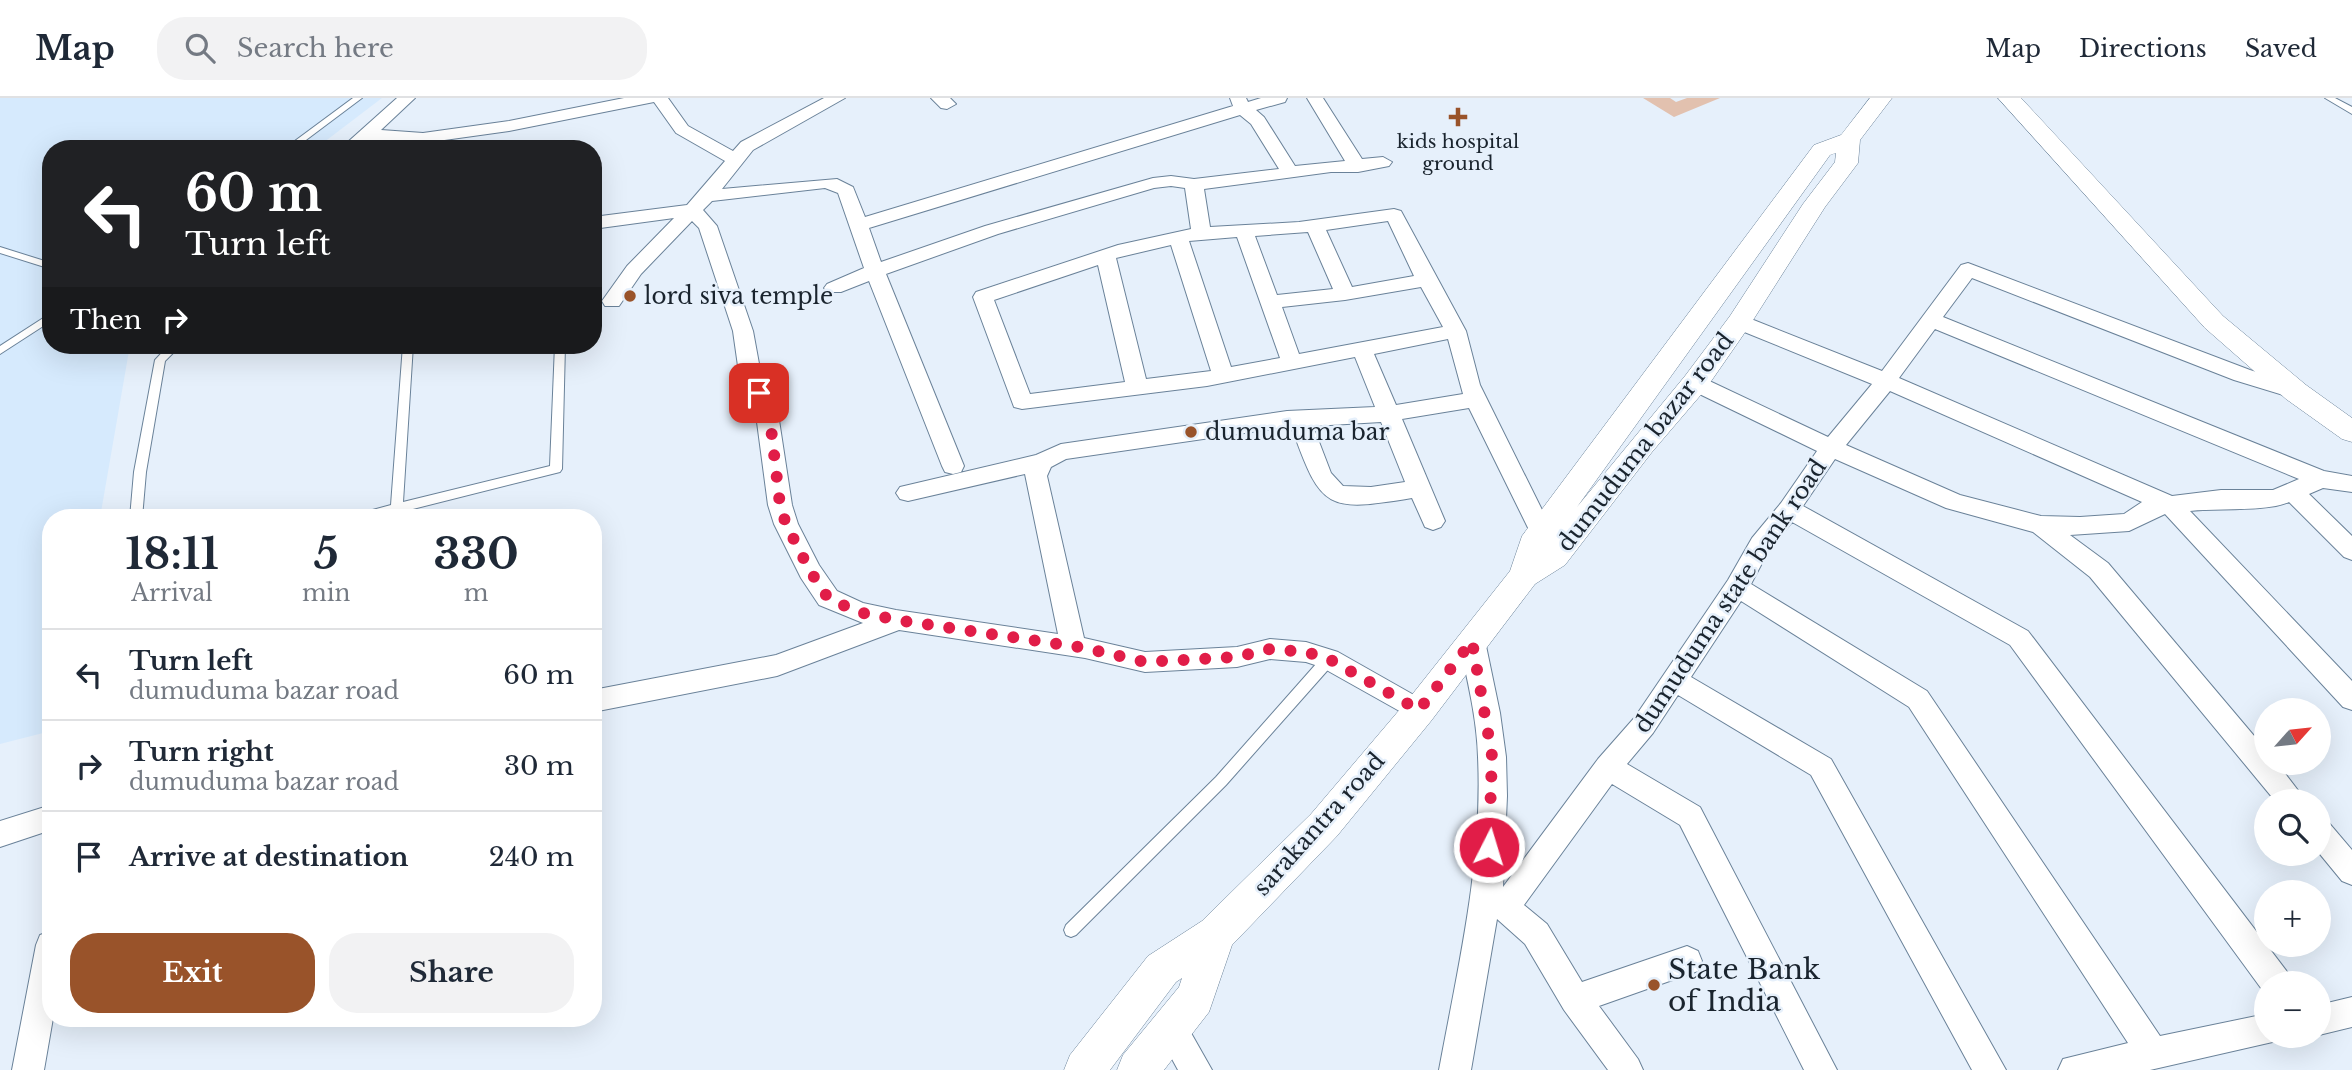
<!DOCTYPE html>
<meta charset="utf-8">
<style>
body{margin:0;font-family:"Libre Baskerville",serif;background:#f2f2f3;color:#1f2937;height:100vh;display:flex;flex-direction:column;font-size:26px;white-space:nowrap}
*{box-sizing:border-box;margin:0}
p{font-size:23px;color:#747a83}
.icon{flex:none;width:38px;height:38px;fill:none;stroke:currentColor;stroke-width:2;stroke-linecap:round;stroke-linejoin:round}
.map{position:relative;flex:1;overflow:hidden}
.details{position:absolute;left:42px;top:411px;width:560px;height:518px;display:flex;flex-direction:column;background:#fff;border-radius:28px;box-shadow:0 7px 28px #0002}
.details>*{flex:none}
.guide{position:absolute;left:42px;top:42px;width:560px;height:214px;border-radius:28px;box-shadow:0 7px 28px #0002;background:#202124;color:#fff;overflow:hidden}
.needle{width:46px;rotate:63deg}
.buttons{position:absolute;left:2254px;top:600px;display:grid;gap:14px}
.buttons a{display:grid;place-items:center;width:77px;height:77px;border-radius:50%;background:#fff;box-shadow:0 7px 28px #0002;font-size:35px}
.pin{position:absolute;display:grid;place-items:center;width:60px;height:60px;color:#fff;margin:-30px;border-radius:14px;box-shadow:0 4px 10px #0006}
.me{position:absolute;width:77px;margin:-38px;rotate:5deg;stroke-linejoin:round;filter:drop-shadow(0 0 5px #0008)}
.turn{display:flex;align-items:center;gap:24px;height:147px;padding:0 28px;font-size:32px}
.turn .icon{width:91px;height:91px;stroke-width:2.5}
.turn b{display:block;font-size:49px;line-height:60px}
.then{display:flex;align-items:center;height:66px;padding:0 28px;background:#0003;gap:14px;font-size:26px}
.eta{display:flex;justify-content:space-evenly;align-items:center;height:119px;text-align:center}
.eta b{font-size:42px;font-weight:700;line-height:49px}
.cta{display:flex;gap:14px;margin-top:auto;padding:14px 28px}
.cta a{flex:1;height:80px;border-radius:28px;background:#99532a;color:#fff;font-size:28px;font-weight:700;line-height:80px;text-align:center}
.cta a+a{background:#f2f2f3;color:#1f2937}
ul{padding:0;list-style:none}
li{display:flex;align-items:center;gap:21px;height:91px;padding:0 28px;border-top:2px solid #e0e1e3}
li div{flex:1}
li b{display:block;font-size:26px}
li em{font-style:normal}
header{display:flex;align-items:center;gap:42px;box-sizing:border-box;height:98px;padding:0 35px;background:#fff;border-bottom:2px solid #e0e1e3}
header strong{font-size:33px}
nav{display:flex;gap:38px;margin-inline-start:auto;font-size:24px}
.search{width:490px;height:63px;background:#f2f2f3;display:flex;align-items:center;gap:18px;box-sizing:border-box;padding:0 24px;border-radius:28px;color:#747a83;font-size:26px}
.map>svg:first-child{display:block}
.built{fill:#d6eafd}
.building{fill:#e2c1af}
.lines{fill:none;stroke-linecap:round;stroke-linejoin:round}
.service-casing{stroke:#6a8299;stroke-width:2}
.minor-casing{stroke:#6a8299;stroke-width:2}
.tertiary-casing{stroke:#6a8299;stroke-width:1}
.service{fill:#fff;fill-rule:evenodd}
.minor{fill:#fff;fill-rule:evenodd}
.tertiary{fill:#fff;fill-rule:evenodd}
.route{stroke:#e11d48;stroke-width:12;stroke-dasharray:0 21.6}
.poi-dot{fill:#99532a;stroke:#e6f0fb;stroke-width:2.5}
.labels{text-anchor:middle;stroke-width:5;stroke-linejoin:round;paint-order:stroke}
.far-poi-label{font-size:19px;fill:#1a242e;stroke:#e6f0fb}
.poi-label{font-size:23px;fill:#1a242e;stroke:#e6f0fb;text-anchor:start}
.street-label{font-size:23px;fill:#1a242e;stroke:#e6f0fb}
.near-poi-label{font-size:28px;fill:#1a242e;stroke:#e6f0fb;text-anchor:start}
</style>
<header>
<strong>Map</strong>
<div class="search"><svg class="icon" aria-label="search" viewBox="0 0 24 24"><circle cx="10" cy="10" r="6"/><path d="M15 15l6 6"/></svg>Search here</div>
<nav><a>Map</a><a>Directions</a><a>Saved</a></nav>
</header>
<div class="map">
<svg width="2352" height="972" viewBox="0 0 2352 972">
<rect width="100%" height="100%" fill="#e6f0fb"/>
<path class="built" d="M 0,0 L 382,0 L 315,51 L 51,51 L 51,247 L 130,247 L 100,420 L 51,420 L 51,633 L 0,646 Z"/>
<path class="building" d="M 1643,0 L 1670,0 L 1676,4 L 1687,0 L 1720,0 L 1674,19 Z"/>
<g class="lines">
<g class="service-casing">
<path id="service" d="M 353,0 L 362,0 L 294,51 L 284,51 Z
M 2325,0 L 2335,0 L 2352,9 L 2352,16 Z
M 0,149 L 51,165 L 51,171 L 0,155 Z
M 51,215 L 51,223 L 0,256 L 0,248 Z
M 169,247 L 185,247 L 177,251 L 165,263 L 146,374 L 142,420 L 130,420 L 134,374 L 155,262 Z
M 403,247 L 413,247 L 403,404 L 550,368 L 555,247 L 565,247 L 562,371 L 560,374 L 397,415 L 376,420 L 352,420 L 354,417 L 391,407 Z
M 1329,556 L 1334,557 L 1335,561 L 1334,565 L 1226,687 L 1076,837 L 1071,839 L 1066,837 L 1064,832 L 1066,827 L 1216,679 L 1324,557 Z"/>
</g>
<g class="minor-casing">
<path id="minor" d="M 397,0 L 415,0 L 381,32 L 423,35 L 509,23 L 624,0 L 668,0 L 688,28 L 733,53 L 741,44 L 824,0 L 845,0 L 753,52 L 722,91 L 837,81 L 853,89 L 865,119 L 1233,8 L 1230,0 L 1246,0 L 1248,4 L 1261,0 L 1287,0 L 1285,4 L 1256,12 L 1264,19 L 1295,68 L 1345,63 L 1307,0 L 1323,0 L 1362,61 L 1383,59 L 1392,64 L 1389,68 L 1358,74 L 1331,74 L 1204,91 L 1210,129 L 1299,124 L 1394,111 L 1401,113 L 1466,233 L 1480,287 L 1553,434 L 1549,440 L 1541,443 L 1533,440 L 1469,310 L 1402,321 L 1445,423 L 1441,429 L 1433,432 L 1425,429 L 1412,400 C 1328,414 1321,412 1293,333 L 1285,329 L 1066,361 L 1051,369 L 1047,378 L 1084,540 L 1145,554 L 1237,549 L 1270,541 L 1306,544 L 1338,554 L 1428,605 L 1432,613 L 1428,621 L 1419,624 L 1321,569 L 1306,564 L 1270,561 L 1237,569 L 1145,574 L 1085,560 L 899,532 L 777,578 L 593,614 L 593,592 L 776,557 L 863,525 L 819,507 L 801,480 L 774,426 L 768,407 L 755,309 L 740,282 L 733,233 L 699,130 L 692,123 L 641,176 L 619,208 L 605,208 L 602,203 L 627,168 L 674,120 L 593,131 L 593,119 L 687,107 L 725,63 L 676,35 L 654,4 L 509,33 L 423,45 L 370,42 L 360,51 L 340,51 ZM 1240,17 L 1251,26 L 1279,71 L 1194,81 L 1171,78 L 1153,80 L 985,128 L 881,164 L 869,130 ZM 1171,88 L 1185,90 L 1191,131 L 1118,147 L 976,194 L 973,199 L 1014,309 L 1022,311 L 1207,288 L 1355,259 L 1375,309 L 1287,313 L 1061,346 L 1036,357 L 900,389 L 896,395 L 900,401 L 908,403 L 1025,376 L 1058,536 L 896,512 L 863,505 L 837,493 L 819,467 L 798,426 L 792,407 L 777,309 L 762,282 L 753,233 L 717,128 L 703,112 L 712,103 L 825,90 L 838,95 L 864,170 L 827,186 L 824,190 L 827,194 L 841,194 L 869,183 L 942,368 L 945,374 L 953,376 L 961,374 L 964,368 L 886,176 L 998,136 L 1154,90 ZM 1388,123 L 1414,178 L 1352,189 L 1326,132 ZM 1308,134 L 1333,191 L 1277,197 L 1255,138 ZM 1237,139 L 1280,260 L 1231,269 L 1189,143 ZM 1171,147 L 1211,273 L 1146,281 L 1116,160 ZM 1098,167 L 1125,284 L 1030,296 L 994,202 ZM 1421,189 L 1443,229 L 1299,256 L 1282,209 L 1345,202 ZM 1448,241 L 1463,296 L 1396,307 L 1374,256 ZM 1381,324 L 1405,384 L 1371,389 L 1343,388 L 1331,375 L 1313,328 Z
M 931,0 L 950,0 L 956,6 L 947,11 L 941,10 Z
M 1968,165 L 2250,272 L 2304,289 L 2307,294 L 2304,299 L 2296,301 L 2234,282 L 1972,180 L 1943,219 L 2324,373 L 2352,378 L 2352,394 L 2323,390 L 2309,396 L 2352,438 L 2352,462 L 2344,459 L 2289,404 C 2267,414 2217,410 2190,413 L 2352,583 L 2352,612 L 2343,609 L 2165,416 L 2129,433 L 2070,437 L 2108,465 L 2266,652 L 2266,665 L 2277,665 L 2307,704 L 2276,704 L 2090,479 L 2033,434 L 1946,410 L 1835,361 L 1803,408 L 2028,533 L 2288,875 L 2292,886 L 2266,886 L 2266,897 L 2010,547 L 1792,424 L 1769,452 L 1751,486 L 1927,593 L 2160,938 L 2266,916 L 2266,938 L 2279,938 L 2277,943 L 2150,972 L 2058,972 L 2063,961 L 2128,945 L 1909,609 L 1741,503 L 1691,579 L 1831,661 L 2006,972 L 1972,972 L 1811,677 L 1678,597 L 1653,635 L 1627,666 L 1700,709 L 1837,972 L 1804,972 L 1680,727 L 1612,686 L 1524,807 L 1547,826 L 1582,884 L 1687,848 L 1698,853 L 1702,863 L 1698,873 L 1599,908 L 1638,961 L 1643,972 L 1608,972 L 1564,912 L 1525,846 L 1497,821 L 1471,972 L 1439,972 C 1458,869 1483,765 1478,659 C 1477,620 1467,581 1459,543 L 1463,536 L 1472,533 L 1481,536 L 1485,543 L 1500,615 L 1506,659 L 1507,698 L 1503,789 L 1598,661 L 1635,619 L 1728,482 L 1752,440 L 1781,405 L 1817,353 L 1687,290 L 1684,285 L 1687,280 L 1695,278 L 1703,280 L 1828,339 L 1872,286 L 1732,229 L 1729,224 L 1732,219 L 1746,219 L 1882,273 L 1961,167 ZM 1935,231 L 2299,381 L 2273,392 L 2221,392 L 2172,398 L 1899,280 ZM 1890,293 L 2142,404 L 2124,416 L 2080,419 L 2041,418 L 1960,397 L 1846,347 Z
M 51,707 L 51,732 L 0,749 L 0,723 Z
M 2319,721 L 2329,725 L 2352,752 L 2352,787 L 2342,783 L 2319,755 Z
M 51,833 L 51,920 L 53,920 L 44,972 L 12,972 L 36,847 L 40,837 Z
M 2352,899 L 2352,929 L 2319,937 L 2319,907 Z
M 1171,914 L 1182,919 L 1212,972 L 1178,972 L 1155,930 L 1160,919 Z"/>
</g>
<g class="tertiary-casing">
<path id="tertiary" d="M 1870,0 L 1892,0 L 1860,42 L 1858,65 L 1825,109 L 1748,230 L 1705,292 L 1652,354 L 1565,467 L 1535,486 L 1431,623 L 1337,738 L 1232,847 L 1209,914 L 1164,972 L 1117,972 L 1123,957 L 1179,889 L 1182,880 L 1176,884 L 1110,972 L 1064,972 L 1070,957 L 1148,858 L 1202,823 L 1311,716 L 1407,603 L 1510,473 L 1522,438 L 1814,47 L 1841,37 ZM 1836,55 L 1835,64 L 1803,106 L 1730,218 L 1685,278 L 1577,409 L 1830,57 Z
M 1998,0 L 2021,0 L 2223,218 L 2306,287 L 2352,320 L 2352,344 L 2342,341 L 2286,301 L 2205,230 Z"/>
</g>
<use href="#service" class="service"/>
<use href="#minor" class="minor"/>
<use href="#tertiary" class="tertiary"/>
</g>
<g class="lines">
<path class="route" d="M 759,295 L 766,309 L 771,330 L 780,407 L 786,426 L 810,473 L 828,500 L 858,514 L 897,522 L 1085,550 L 1145,564 L 1237,559 L 1270,551 L 1306,554 L 1329,561 L 1419,612 L 1472,543 L 1492,658 L 1489,749"/>
</g>
<g class="poi-dot">
<path d="M1454.5 8.5h7v7h7v7h-7v7h-7v-7h-7v-7h7z"/>
<circle cx="630" cy="198" r="7"/>
<circle cx="1191" cy="334" r="7"/>
<circle cx="1654" cy="887" r="7"/>
</g>
<g class="labels">
<g class="far-poi-label">
<text x="1458" y="50">kids hospital<tspan x="1458" dy="22">ground</tspan></text>
</g>
<g class="poi-label">
<text x="644" y="206">lord siva temple</text>
<text x="1205" y="342">dumuduma bar</text>
</g>
<g class="street-label">
<text transform="translate(1645 344) rotate(-52)" y="8">dumuduma bazar road</text>
<text transform="translate(1730 498) rotate(-56)" y="8">dumuduma state bank road</text>
<text transform="translate(1319 726) rotate(-48)" y="8">sarakantra road</text>
</g>
<g class="near-poi-label">
<text x="1668" y="881">State Bank<tspan x="1668" dy="32">of India</tspan></text>
</g>
</g>
</svg>
<div class="buttons">
<a><svg class="needle" viewBox="-14 -14 28 28"><path d="M0-13l5 13h-10z" fill="#e53935"/><path d="M0 13l5-13h-10z" fill="#747a83"/></svg></a>
<a><svg class="icon" aria-label="search" viewBox="0 0 24 24"><circle cx="10" cy="10" r="6"/><path d="M15 15l6 6"/></svg></a>
<a>+</a>
<a>−</a>
</div>
<div class="pin" style="left:759px;top:295px;background:#d93025"><svg class="icon" aria-label="arrive" viewBox="0 0 24 24"><path d="M6 21V4h12l-3 4 3 4H6"/></svg></div>
<svg class="me" style="left:1489px;top:749px" viewBox="-20 -20 40 40"><circle r="17" fill="#e11d48" stroke="#fff" stroke-width="3"/><path d="M0-11L8 9 0 5-8 9z" fill="#fff"/></svg>
<div class="guide">
<div class="turn"><svg class="icon" aria-label="left" viewBox="0 0 24 24"><path d="M17 20v-9H6M10 6l-5 5 5 5"/></svg><div><b>60 m</b>Turn left</div></div>
<div class="then">Then<svg class="icon" aria-label="right" viewBox="0 0 24 24"><path d="M7 20v-9h11M14 6l5 5-5 5"/></svg></div>
</div>
<section class="details">
<div class="eta">
<div><b>18:11</b><p>Arrival</p></div>
<div><b>5</b><p>min</p></div>
<div><b>330</b><p>m</p></div>
</div>
<ul>
<li><svg class="icon" aria-label="left" viewBox="0 0 24 24"><path d="M17 20v-9H6M10 6l-5 5 5 5"/></svg><div><b>Turn left</b><p>dumuduma bazar road</p></div><em>60 m</em></li>
<li><svg class="icon" aria-label="right" viewBox="0 0 24 24"><path d="M7 20v-9h11M14 6l5 5-5 5"/></svg><div><b>Turn right</b><p>dumuduma bazar road</p></div><em>30 m</em></li>
<li><svg class="icon" aria-label="arrive" viewBox="0 0 24 24"><path d="M6 21V4h12l-3 4 3 4H6"/></svg><div><b>Arrive at destination</b></div><em>240 m</em></li>
</ul>
<div class="cta"><a>Exit</a><a>Share</a></div>
</section>
</div>
